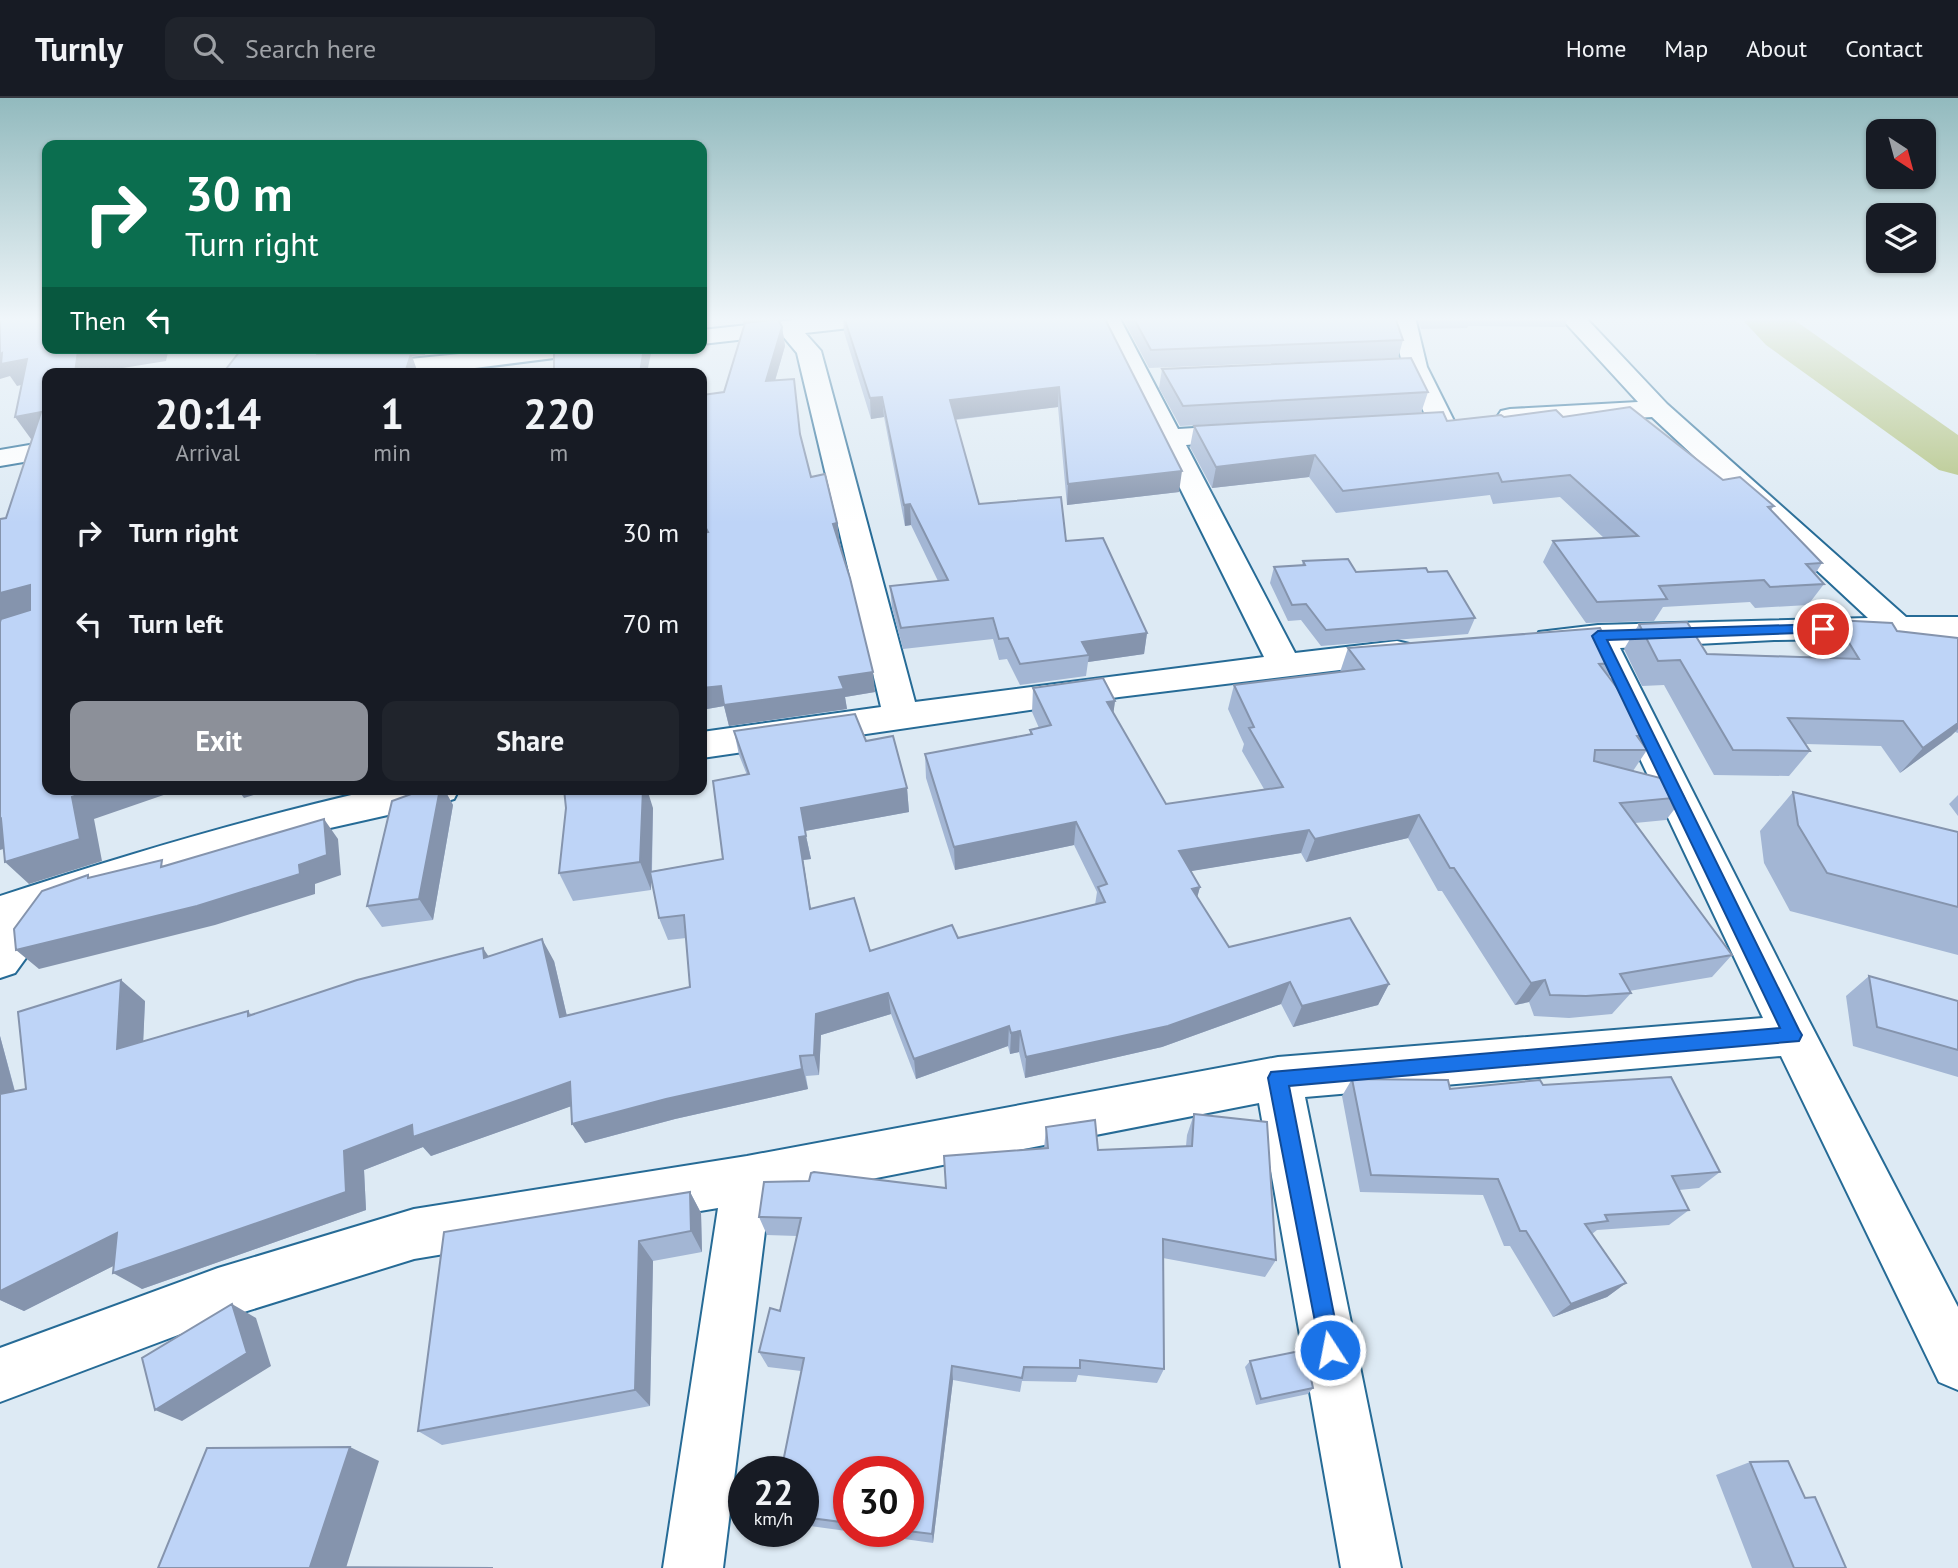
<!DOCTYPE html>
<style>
body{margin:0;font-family:"PT Sans",sans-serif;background:#20242c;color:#f1f3f6;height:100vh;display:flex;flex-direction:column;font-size:26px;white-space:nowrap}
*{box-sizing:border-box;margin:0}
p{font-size:23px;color:#9ea1a6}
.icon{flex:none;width:38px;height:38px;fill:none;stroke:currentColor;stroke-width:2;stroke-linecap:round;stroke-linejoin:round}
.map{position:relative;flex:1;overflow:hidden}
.side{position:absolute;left:42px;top:270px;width:665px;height:427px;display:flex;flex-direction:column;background:#171b24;border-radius:14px;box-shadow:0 2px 5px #0004}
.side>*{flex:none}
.guide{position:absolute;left:42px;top:42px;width:665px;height:214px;border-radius:14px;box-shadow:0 2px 5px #0004;background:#0b6e4f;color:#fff;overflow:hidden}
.needle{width:46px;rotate:144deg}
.buttons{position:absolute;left:1866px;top:21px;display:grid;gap:14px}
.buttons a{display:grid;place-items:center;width:70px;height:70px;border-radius:14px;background:#171b24;box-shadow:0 2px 5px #0004;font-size:35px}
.speed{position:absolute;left:728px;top:1358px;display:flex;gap:14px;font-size:35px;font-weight:700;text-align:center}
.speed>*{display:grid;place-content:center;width:91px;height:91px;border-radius:50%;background:#171b24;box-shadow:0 2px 5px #0004;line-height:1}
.speed small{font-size:18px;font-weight:400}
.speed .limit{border:10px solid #d22;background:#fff;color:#111}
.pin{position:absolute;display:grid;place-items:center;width:60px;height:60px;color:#fff;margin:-30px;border:4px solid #fff;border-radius:50%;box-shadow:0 2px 7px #0007}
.me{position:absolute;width:77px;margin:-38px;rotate:349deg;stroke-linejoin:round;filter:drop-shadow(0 0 5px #0008)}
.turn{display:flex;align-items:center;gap:24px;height:147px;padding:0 28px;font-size:32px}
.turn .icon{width:91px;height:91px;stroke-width:2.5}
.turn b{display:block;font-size:49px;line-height:60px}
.then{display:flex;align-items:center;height:66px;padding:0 28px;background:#0003;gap:14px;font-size:26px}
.eta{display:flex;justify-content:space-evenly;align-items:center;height:119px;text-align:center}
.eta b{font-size:42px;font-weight:700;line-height:49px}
.button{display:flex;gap:14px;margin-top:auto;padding:14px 28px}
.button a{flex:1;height:80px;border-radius:14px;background:#8c9099;color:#fff;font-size:28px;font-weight:700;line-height:80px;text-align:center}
.button a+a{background:#20242c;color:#f1f3f6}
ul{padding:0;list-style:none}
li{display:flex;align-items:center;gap:21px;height:91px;padding:0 28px}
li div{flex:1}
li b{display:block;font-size:26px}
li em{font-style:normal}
header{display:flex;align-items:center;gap:42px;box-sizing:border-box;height:98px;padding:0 35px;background:#171b24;border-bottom:2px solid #363941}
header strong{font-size:33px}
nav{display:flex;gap:38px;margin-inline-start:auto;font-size:24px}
.search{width:490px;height:63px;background:#20242c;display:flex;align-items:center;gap:18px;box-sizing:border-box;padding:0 24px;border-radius:14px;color:#9ea1a6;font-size:26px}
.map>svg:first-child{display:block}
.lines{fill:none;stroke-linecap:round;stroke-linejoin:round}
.river{fill:#b1c27f;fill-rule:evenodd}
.street-casing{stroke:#266b96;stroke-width:4}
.street{fill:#fff;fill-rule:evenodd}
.wall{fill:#a3b6d4;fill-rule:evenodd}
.shaded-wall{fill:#8594ad}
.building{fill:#bed4f7;stroke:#8594ad;stroke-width:2}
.route{fill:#1a73e8;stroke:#114b97;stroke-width:2}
</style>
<header>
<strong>Turnly</strong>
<div class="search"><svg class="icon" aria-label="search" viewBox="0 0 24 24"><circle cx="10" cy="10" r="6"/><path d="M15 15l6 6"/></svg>Search here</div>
<nav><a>Home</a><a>Map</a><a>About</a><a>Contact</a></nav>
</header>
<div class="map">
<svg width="1958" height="1470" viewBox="0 0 1958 1470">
<rect width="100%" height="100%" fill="#ddeaf4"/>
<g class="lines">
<path class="river" d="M 1740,219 L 1790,219 L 1958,337 L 1958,377 L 1939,372 L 1766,247 Z"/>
<g class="street-casing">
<path id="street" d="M 820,219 L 897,219 L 893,224 L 885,226 L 805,235 L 821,253 L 915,604 L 1264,559 L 1095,219 L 1119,219 L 1178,331 L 1244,327 L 1253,329 L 1257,335 L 1253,341 L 1186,347 L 1295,555 L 1397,543 L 1409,546 L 1414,554 L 1409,562 L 1397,565 L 1119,599 L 702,660 L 702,634 L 881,609 L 797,255 L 782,237 L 702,246 L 702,232 Z
M 1391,219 L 1415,219 L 1427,269 L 1454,323 L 1450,329 L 1441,331 L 1432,329 L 1428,323 L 1403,269 Z
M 1560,219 L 1585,219 L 1667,306 L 1906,519 L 1958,519 L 1958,539 L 1774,542 L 1620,550 L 1809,923 L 1958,1209 L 1958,1292 L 1939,1284 L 1781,958 L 1305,999 L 1401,1470 L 1341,1470 L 1259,1005 L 769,1101 L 723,1470 L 663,1470 L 718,1110 L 414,1161 L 218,1222 L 0,1304 L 0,1250 L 218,1170 L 414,1111 L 747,1058 L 1278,959 L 1763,920 L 1588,551 L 1551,553 L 1539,550 L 1535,542 L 1539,534 L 1598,527 L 1868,520 L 1652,319 L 1510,327 L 1501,325 L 1497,319 L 1501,313 L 1510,311 L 1638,304 Z
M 519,250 L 590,250 L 587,255 L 578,257 L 436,275 L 327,275 L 330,270 L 339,268 Z
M 47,344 L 47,360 L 0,368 L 0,352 Z
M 377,691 L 459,691 L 454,701 L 441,705 L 299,737 L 147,781 L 62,810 L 15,875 L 0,880 L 0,798 C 125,757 249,720 377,691 Z"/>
</g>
<use href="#street" class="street"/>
</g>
<path class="wall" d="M 843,219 L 1104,219 L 1179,394 L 1067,407 L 1058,309 L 955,322 L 979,406 L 1066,443 L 1147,535 L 1144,556 L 1088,564 L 1086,578 L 1020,587 L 1007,561 L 999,562 L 993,541 L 903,551 L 892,510 L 890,488 L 938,483 L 911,427 L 905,428 L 884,319 L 871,321 L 844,234 Z
M 1122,219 L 1395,219 L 1403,242 L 1398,260 L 1149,270 Z
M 1417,219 L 1568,219 L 1565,229 L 1468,228 L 1467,230 L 1421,231 Z
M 782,229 L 785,248 L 775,283 L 801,339 L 811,379 L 837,425 L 840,446 L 875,594 L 845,599 L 847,611 L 729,628 L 724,608 L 707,611 L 702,434 L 702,297 L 724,294 Z
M 1162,271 L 1428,294 L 1421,315 L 1180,328 L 1159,290 Z
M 1504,319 L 1563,319 L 1723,382 L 1774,408 L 1771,412 L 1822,465 L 1815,476 L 1824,486 L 1808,507 L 1755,510 L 1750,504 L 1663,509 L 1654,523 L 1586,525 L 1543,464 L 1553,443 L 1604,440 L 1560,399 L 1493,406 L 1490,397 L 1336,415 L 1309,379 L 1212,390 L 1190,349 L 1194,328 L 1447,323 Z
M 1303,463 L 1356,474 L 1428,474 L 1475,520 L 1468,536 L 1321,548 L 1301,522 L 1288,523 L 1270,485 L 1274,469 L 1302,467 Z
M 1835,522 L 1897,533 L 1958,540 L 1958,635 L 1955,634 L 1900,675 L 1881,648 L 1805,646 L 1810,653 L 1789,678 L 1714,677 L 1664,587 L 1642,588 L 1624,551 L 1639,526 L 1707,556 L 1824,559 L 1816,547 Z
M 1348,550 L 1617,565 L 1609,579 L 1652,636 L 1644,648 L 1647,652 L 1633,673 L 1684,699 L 1666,722 L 1635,725 L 1732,857 L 1712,879 L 1629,893 L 1631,895 L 1612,916 L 1569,920 L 1534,918 L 1529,904 L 1515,907 L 1442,793 L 1438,793 L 1408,740 L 1306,764 L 1301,755 L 1190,773 L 1200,789 L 1197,799 L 1229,849 L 1389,886 L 1378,907 L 1293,929 L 1281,906 L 1162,949 L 1025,980 L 1019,954 L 1010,956 L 1008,948 L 916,981 L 891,916 L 821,937 L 819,977 L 806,978 L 808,991 L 675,1021 L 585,1045 L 571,1008 L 431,1058 L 423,1049 L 364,1072 L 366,1112 L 142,1191 L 113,1168 L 24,1213 L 0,1202 L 0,938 L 15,993 L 26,991 L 145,903 L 143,943 L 248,913 L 252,917 L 489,858 L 554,863 L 567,918 L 690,889 L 686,840 L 668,842 L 659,820 L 651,780 L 651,792 L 573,803 L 559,775 L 653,710 L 652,773 L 723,761 L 747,677 L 739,657 L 734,633 L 866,643 L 907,690 L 909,714 L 805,733 L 811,761 L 803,762 L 811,811 L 870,853 L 958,840 L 1095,807 L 1097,794 L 1074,747 L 955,772 L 926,680 L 925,656 L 1030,636 L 1030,632 L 1039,630 L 1032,614 L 1033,590 L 1115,603 L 1113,615 L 1166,706 L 1264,691 L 1242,653 L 1244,646 L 1228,611 L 1234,587 L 1340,574 Z
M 425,691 L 444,691 L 453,707 L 433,822 L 382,829 L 367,808 Z
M 1793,694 L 1958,734 L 1958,857 L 1790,813 L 1764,765 L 1760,733 Z
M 1958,697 L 1958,718 L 1949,706 Z
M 1869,878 L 1958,903 L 1958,979 L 1853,948 L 1846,898 Z
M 1352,981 L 1450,991 L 1543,987 L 1720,1074 L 1699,1090 L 1679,1092 L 1689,1112 L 1669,1127 L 1597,1132 L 1592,1136 L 1626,1185 L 1607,1199 L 1553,1219 L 1510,1148 L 1504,1148 L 1483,1097 L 1360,1094 L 1342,998 Z
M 1194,1016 L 1276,1162 L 1265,1179 L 1163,1160 L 1164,1271 L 1157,1285 L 1078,1277 L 1076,1284 L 1022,1283 L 1020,1294 L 953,1282 L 933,1445 L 803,1427 L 801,1273 L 768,1269 L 759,1254 L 780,1213 L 797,1138 L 767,1137 L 759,1119 L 946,1090 L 1044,1051 L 1046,1029 L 1098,1052 L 1186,1048 L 1187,1037 ZM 849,1374 L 908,1433 L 849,1433 Z
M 690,1094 L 701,1115 L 702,1154 L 653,1163 L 650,1308 L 442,1347 L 418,1333 Z
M 1250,1263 L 1313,1290 L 1308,1296 L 1256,1307 L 1245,1269 Z
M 1750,1364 L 1805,1400 L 1846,1470 L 1752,1470 L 1716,1377 Z"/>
<path class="shaded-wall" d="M 742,219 L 776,219 L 776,221 L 743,225 Z
M 782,229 L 785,248 L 769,303 L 766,283 Z
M 95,250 L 169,250 L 166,263 L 92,275 L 75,275 L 78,253 Z
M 316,250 L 427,250 L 425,257 L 412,258 L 418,275 L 325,274 L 315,252 Z
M 644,250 L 650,250 L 651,255 L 647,275 L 640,275 Z
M 0,256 L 27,261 L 41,282 L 17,288 L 10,278 L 0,281 Z
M 1059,289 L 1058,309 L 950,322 L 950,302 Z
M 882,299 L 884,319 L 871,321 L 870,300 Z
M 41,314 L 47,338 L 31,341 L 15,319 Z
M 1315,357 L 1309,379 L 1212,390 L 1216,369 Z
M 1182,373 L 1179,394 L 1067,407 L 1068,386 Z
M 910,406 L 911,427 L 905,428 L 904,407 Z
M 837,425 L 840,446 L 833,426 Z
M 30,487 L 47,508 L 0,522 L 0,495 Z
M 1147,535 L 1144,556 L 1088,564 L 1089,557 L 1082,544 Z
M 873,574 L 875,594 L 845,599 L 847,611 L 729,628 L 724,608 L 707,611 L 702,590 L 721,588 L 839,579 Z
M 1115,603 L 1112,626 L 1107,604 Z
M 1958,625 L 1958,631 L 1951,638 L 1900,675 L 1923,650 Z
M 907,690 L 909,714 L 805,733 L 801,710 Z
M 94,691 L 181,691 L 94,721 L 102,763 L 29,786 L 5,764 L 72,699 Z
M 237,691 L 273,691 L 244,700 Z
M 440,691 L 444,691 L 453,707 L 433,822 L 419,801 Z
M 643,691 L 647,691 L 653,710 L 651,792 L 640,764 Z
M 1419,717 L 1408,740 L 1306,764 L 1315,741 Z
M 1,721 L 25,744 L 0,752 L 0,722 Z
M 324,721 L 338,741 L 341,777 L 315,786 L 315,796 L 215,827 L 39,871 L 16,852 L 299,767 Z
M 1076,724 L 1074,747 L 955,772 L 954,749 Z
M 1309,732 L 1301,755 L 1174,776 L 1179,753 Z
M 806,738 L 811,761 L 803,762 L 814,833 L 799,739 Z
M 1200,789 L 1194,811 L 1192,791 Z
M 542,841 L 554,863 L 572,940 L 560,919 Z
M 483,850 L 497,871 L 484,860 Z
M 121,882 L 145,903 L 142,972 L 117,951 Z
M 1545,882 L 1529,904 L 1515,907 L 1531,885 Z
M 1290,884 L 1281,906 L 1162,949 L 1025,980 L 1026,959 Z
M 1389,886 L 1378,907 L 1293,929 L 1302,908 Z
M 888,895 L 891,916 L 821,937 L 819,977 L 814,957 L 816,916 Z
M 1009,928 L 1008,948 L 916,981 L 914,961 Z
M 1020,933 L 1019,954 L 1010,956 L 1011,935 Z
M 0,938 L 21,1017 L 0,1003 Z
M 800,958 L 808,991 L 675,1021 L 585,1045 L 572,1026 Z
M 570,984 L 583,1004 L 431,1058 L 423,1049 L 364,1072 L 366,1112 L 142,1191 L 113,1175 L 344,1053 L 412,1027 Z
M 690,1094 L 701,1115 L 702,1154 L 691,1133 Z
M 117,1135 L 145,1152 L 24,1213 L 0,1202 L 0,1193 Z
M 639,1143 L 653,1163 L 650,1308 L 635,1292 Z
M 1626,1185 L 1607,1199 L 1553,1219 L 1571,1206 Z
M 232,1206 L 256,1220 L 271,1268 L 182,1323 L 155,1312 Z
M 952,1268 L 953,1282 L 933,1445 L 932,1436 Z
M 350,1349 L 379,1363 L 346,1470 L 310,1469 Z"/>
<path class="building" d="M 0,219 L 47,219 L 47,250 L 95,250 L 78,253 L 75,275 L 47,275 L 47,691 L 94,691 L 72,699 L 80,741 L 5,764 L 1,721 L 0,722 L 0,524 L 1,521 L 30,512 L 30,487 L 0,495 L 0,421 L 6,420 L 41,314 L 15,319 L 27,261 L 1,266 L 2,255 L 0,256 Z
M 844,219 L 1104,219 L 1182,373 L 1068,386 L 1059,289 L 950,302 L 979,406 L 1061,399 L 1066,443 L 1103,440 L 1147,535 L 1082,544 L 1089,557 L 1020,566 L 1008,540 L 999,541 L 993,520 L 901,530 L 890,488 L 948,482 L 910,406 L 904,407 L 882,299 L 870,300 Z
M 1133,219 L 1395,219 L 1403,242 L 1151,252 Z
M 778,221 L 782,229 L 766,283 L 794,281 L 800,336 L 811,379 L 825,376 L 837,425 L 833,426 L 850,480 L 873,574 L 839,579 L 844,591 L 724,607 L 721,588 L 702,590 L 702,435 L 708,434 L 702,423 L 702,297 L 724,294 L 745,225 Z
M 240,250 L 316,250 L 315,252 L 317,256 L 411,256 L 405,275 L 223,275 L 240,253 Z
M 554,250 L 644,250 L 640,275 L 554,275 Z
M 1411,260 L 1428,294 L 1183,308 L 1162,271 Z
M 1630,309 L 1723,382 L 1740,379 L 1774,408 L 1768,409 L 1822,465 L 1806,466 L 1824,486 L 1770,489 L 1764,482 L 1659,488 L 1667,501 L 1597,504 L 1553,443 L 1638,438 L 1570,377 L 1502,384 L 1498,375 L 1343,393 L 1315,357 L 1216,369 L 1194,328 L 1443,314 L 1447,323 L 1501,317 L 1504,319 L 1556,312 L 1563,319 Z
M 1348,461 L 1356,474 L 1426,470 L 1428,474 L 1447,473 L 1475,520 L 1326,532 L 1306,506 L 1292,507 L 1274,469 L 1305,467 L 1303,463 Z
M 1835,522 L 1892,525 L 1897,533 L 1958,540 L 1958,625 L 1923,650 L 1903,623 L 1788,620 L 1810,653 L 1733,652 L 1680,562 L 1658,563 L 1639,526 L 1687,524 L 1707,556 L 1859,561 Z
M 1600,530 L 1617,565 L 1599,566 L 1652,636 L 1637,638 L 1647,652 L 1595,652 L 1594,663 L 1676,684 L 1684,699 L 1620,705 L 1732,857 L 1620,876 L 1631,895 L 1586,898 L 1550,897 L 1545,882 L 1531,885 L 1454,770 L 1450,770 L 1419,717 L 1315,741 L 1309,732 L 1179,753 L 1200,789 L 1192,791 L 1229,849 L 1350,820 L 1389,886 L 1302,908 L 1290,884 L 1168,928 L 1026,959 L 1020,933 L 1011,935 L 1009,928 L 914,961 L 888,895 L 816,916 L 814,957 L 800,958 L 802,971 L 666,1001 L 572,1026 L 570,984 L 413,1039 L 412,1027 L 344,1053 L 346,1094 L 113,1175 L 117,1135 L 0,1193 L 0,996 L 26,991 L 18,914 L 121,882 L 117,951 L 248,913 L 248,918 L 357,882 L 483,850 L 484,860 L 542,841 L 560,919 L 690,889 L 684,817 L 659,820 L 650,774 L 723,761 L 713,683 L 749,676 L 734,633 L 855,616 L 866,643 L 893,638 L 907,690 L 801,710 L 806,738 L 799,739 L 810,811 L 854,800 L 870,853 L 952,827 L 958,840 L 1105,804 L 1098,789 L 1107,786 L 1076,724 L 954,749 L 925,656 L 1032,636 L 1030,632 L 1051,627 L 1033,590 L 1103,580 L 1115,603 L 1107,604 L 1166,706 L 1283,689 L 1249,630 L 1254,629 L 1234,587 L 1364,571 L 1348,550 Z
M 425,691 L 440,691 L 419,801 L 367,808 L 392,703 Z
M 564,691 L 643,691 L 640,764 L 559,775 L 566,710 Z
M 1793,694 L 1958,734 L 1958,809 L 1827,775 L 1798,727 Z
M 324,721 L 327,757 L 299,767 L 300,776 L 197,808 L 16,852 L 14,831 L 42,793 L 88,777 L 88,780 L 162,762 L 161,769 Z
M 1869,878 L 1958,903 L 1958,952 L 1877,929 Z
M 1671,979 L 1720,1074 L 1672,1078 L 1689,1112 L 1605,1117 L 1608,1123 L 1585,1126 L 1626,1185 L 1571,1206 L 1526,1133 L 1520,1133 L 1498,1081 L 1371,1077 L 1352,981 L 1448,982 L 1450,991 L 1540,982 L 1543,987 Z
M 1194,1016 L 1267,1024 L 1276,1162 L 1163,1141 L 1164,1271 L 1080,1262 L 1080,1270 L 1024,1269 L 1022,1280 L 952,1268 L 932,1436 L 908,1433 L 908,1374 L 849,1374 L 849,1425 L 803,1419 L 803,1374 L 781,1374 L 804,1260 L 759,1254 L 770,1210 L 780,1213 L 801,1120 L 759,1119 L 764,1084 L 809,1083 L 811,1075 L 814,1074 L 946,1090 L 944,1058 L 1048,1050 L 1046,1029 L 1095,1022 L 1098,1052 L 1192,1048 Z
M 690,1094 L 691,1133 L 639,1143 L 635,1292 L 418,1333 L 444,1134 Z
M 232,1206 L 247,1255 L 155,1312 L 142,1260 Z
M 1305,1252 L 1313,1290 L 1261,1301 L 1250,1263 Z
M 350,1349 L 310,1469 L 493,1470 L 158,1470 L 207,1350 Z
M 1788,1363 L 1805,1400 L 1815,1399 L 1846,1470 L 1794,1470 L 1750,1364 Z"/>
<linearGradient id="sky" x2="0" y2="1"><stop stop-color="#92babe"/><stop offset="0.52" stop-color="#f0f6fa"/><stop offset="1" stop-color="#f0f6fa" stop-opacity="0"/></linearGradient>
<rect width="1958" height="425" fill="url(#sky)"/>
<path class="route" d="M 1823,526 L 1830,531 L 1828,534 L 1607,542 L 1799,932 L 1802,937 L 1799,943 L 1289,988 L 1341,1252 L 1338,1260 L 1330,1263 L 1322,1260 L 1268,980 L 1271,974 L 1780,930 L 1592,538 L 1598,533 Z"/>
</svg>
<div class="buttons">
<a><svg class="needle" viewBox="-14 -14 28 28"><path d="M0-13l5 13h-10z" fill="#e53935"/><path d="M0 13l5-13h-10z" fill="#9ea1a6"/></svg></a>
<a><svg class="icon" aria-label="layers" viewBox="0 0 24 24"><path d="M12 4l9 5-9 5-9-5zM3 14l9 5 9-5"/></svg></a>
</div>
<div class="speed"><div>22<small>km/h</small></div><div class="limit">30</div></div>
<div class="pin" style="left:1823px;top:531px;background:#d93025"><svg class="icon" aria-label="arrive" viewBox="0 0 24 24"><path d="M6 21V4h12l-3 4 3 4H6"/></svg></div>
<svg class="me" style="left:1330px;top:1252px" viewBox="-20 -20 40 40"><circle r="17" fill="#1a73e8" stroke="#fff" stroke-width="3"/><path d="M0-11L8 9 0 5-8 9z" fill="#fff"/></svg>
<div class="guide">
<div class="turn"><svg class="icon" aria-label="right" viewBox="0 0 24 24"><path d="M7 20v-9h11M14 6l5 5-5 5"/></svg><div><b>30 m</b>Turn right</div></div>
<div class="then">Then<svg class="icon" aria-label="left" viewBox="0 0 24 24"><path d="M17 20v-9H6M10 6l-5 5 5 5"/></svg></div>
</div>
<section class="side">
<div class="eta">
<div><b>20:14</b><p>Arrival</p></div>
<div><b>1</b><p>min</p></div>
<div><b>220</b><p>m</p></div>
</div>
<ul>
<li><svg class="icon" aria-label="right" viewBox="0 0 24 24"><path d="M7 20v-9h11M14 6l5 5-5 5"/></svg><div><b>Turn right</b></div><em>30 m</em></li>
<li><svg class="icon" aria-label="left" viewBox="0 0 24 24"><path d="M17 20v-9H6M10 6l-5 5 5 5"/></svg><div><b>Turn left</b></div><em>70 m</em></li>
</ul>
<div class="button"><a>Exit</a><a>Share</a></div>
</section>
</div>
